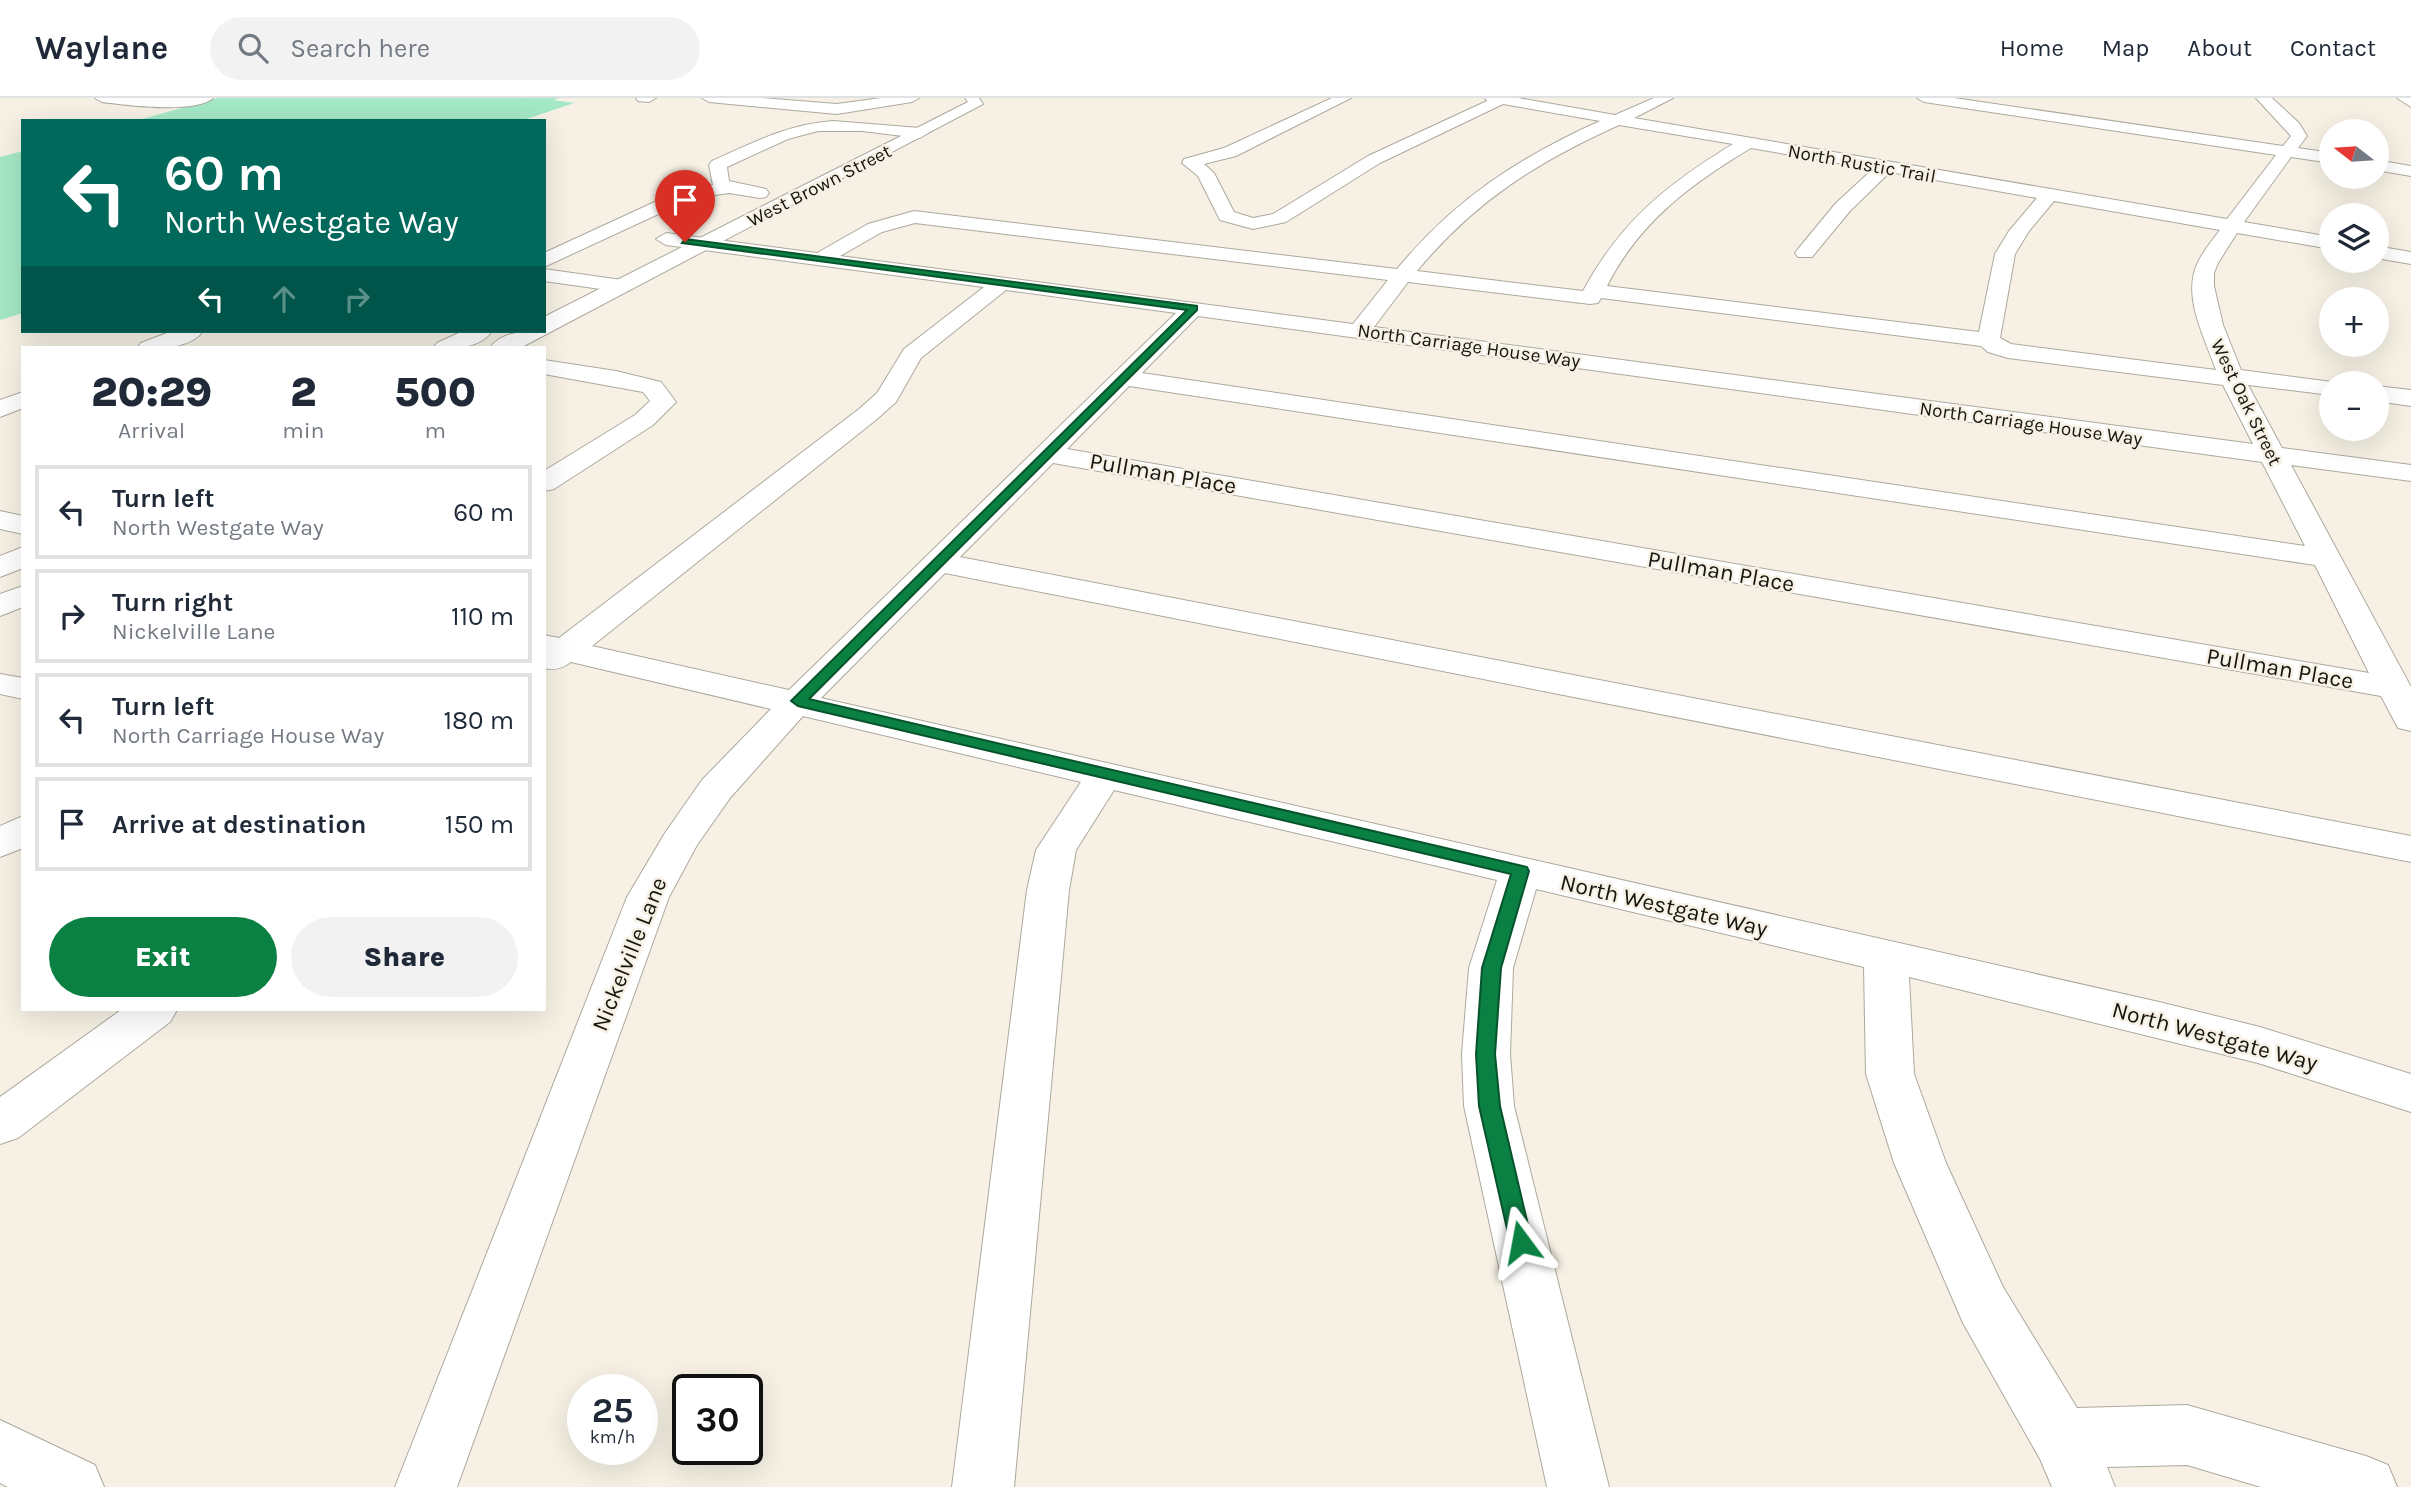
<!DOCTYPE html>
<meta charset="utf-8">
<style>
body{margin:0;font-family:Karla,sans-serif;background:#f2f2f3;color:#1f2937;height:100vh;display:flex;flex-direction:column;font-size:26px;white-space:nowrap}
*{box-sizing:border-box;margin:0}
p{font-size:23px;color:#747a83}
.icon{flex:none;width:38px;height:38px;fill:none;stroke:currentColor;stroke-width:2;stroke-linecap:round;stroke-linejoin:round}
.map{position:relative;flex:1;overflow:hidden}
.details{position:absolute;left:21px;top:248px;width:525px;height:665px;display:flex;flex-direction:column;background:#fff;border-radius:0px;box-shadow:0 7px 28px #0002}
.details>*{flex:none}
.top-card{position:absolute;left:21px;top:21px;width:525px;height:214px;border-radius:0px;box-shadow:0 7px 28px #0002;background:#00695c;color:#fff;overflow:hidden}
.needle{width:46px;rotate:287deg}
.controls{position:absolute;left:2319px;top:21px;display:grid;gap:14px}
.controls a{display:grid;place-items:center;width:70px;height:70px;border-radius:50%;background:#fff;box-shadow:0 7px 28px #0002;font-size:35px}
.speed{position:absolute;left:567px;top:1276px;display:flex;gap:14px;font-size:35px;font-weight:700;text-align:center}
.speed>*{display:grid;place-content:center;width:91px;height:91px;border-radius:50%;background:#fff;box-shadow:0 7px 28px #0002;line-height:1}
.speed small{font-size:18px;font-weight:400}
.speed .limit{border:4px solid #111;border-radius:10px;background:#fff;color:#111}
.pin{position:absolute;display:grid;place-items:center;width:60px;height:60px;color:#fff;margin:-72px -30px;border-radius:50% 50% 50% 0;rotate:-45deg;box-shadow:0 0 7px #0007}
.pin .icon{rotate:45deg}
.me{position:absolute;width:77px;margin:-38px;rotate:347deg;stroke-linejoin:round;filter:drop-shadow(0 0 5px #0008)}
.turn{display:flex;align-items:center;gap:24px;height:147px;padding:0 28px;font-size:32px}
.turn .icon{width:91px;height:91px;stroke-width:2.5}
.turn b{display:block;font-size:49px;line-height:60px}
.lanes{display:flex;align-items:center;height:66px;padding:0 28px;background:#0003;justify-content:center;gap:35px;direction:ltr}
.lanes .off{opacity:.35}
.eta{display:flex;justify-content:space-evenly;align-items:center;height:119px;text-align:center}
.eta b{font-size:42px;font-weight:800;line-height:49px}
.button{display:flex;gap:14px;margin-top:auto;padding:14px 28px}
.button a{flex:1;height:80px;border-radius:42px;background:#0b8043;color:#fff;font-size:28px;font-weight:800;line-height:80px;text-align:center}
.button a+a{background:#f2f2f3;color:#1f2937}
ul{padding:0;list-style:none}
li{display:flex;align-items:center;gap:21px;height:94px;margin:0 14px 10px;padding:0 14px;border:4px solid #e0e1e3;border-radius:0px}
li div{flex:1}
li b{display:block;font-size:26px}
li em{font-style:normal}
header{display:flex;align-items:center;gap:42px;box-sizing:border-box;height:98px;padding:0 35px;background:#fff;border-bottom:2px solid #e0e1e3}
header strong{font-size:33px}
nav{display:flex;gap:38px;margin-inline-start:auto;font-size:24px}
.search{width:490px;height:63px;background:#f2f2f3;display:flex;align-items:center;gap:18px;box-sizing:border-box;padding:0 24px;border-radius:38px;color:#747a83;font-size:26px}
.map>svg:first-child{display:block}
.green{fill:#a4e8c7}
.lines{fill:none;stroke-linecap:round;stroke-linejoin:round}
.minor-casing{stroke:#ada99d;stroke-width:2}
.major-casing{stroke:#ada99d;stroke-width:2}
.minor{fill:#fff;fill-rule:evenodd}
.major{fill:#fff;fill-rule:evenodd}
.route{fill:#0b8043;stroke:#07532c;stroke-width:2}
.labels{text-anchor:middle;stroke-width:5;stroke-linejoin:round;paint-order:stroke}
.far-street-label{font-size:19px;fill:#171511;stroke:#f6f1e4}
.street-label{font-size:23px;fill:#171511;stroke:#f6f1e4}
</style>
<header>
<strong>Waylane</strong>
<div class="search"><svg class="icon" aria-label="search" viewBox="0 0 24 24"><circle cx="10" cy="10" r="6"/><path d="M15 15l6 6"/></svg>Search here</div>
<nav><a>Home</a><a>Map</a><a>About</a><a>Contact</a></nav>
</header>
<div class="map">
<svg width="2411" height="1389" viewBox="0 0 2411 1389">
<rect width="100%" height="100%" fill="#f6f1e4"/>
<path class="green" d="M 218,0 L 559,0 L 553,2 L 574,5 L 521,23 L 135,23 Z
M 23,53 L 23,215 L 0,222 L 0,59 Z"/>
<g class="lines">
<g class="minor-casing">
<path id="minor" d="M 95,0 L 213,0 C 195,16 127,7 102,4 Z
M 636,0 L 656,0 L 649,4 L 638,3 Z
M 702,0 L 761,0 L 837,6 L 881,0 L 919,0 L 912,4 L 837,16 L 709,4 Z
M 1332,0 L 1351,0 L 1236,58 L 1204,66 L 1214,75 L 1234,114 L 1253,120 L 1273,116 L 1368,58 L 1487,3 L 1485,0 L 1518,0 L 1615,17 L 1654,0 L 1673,0 L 1634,20 L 2227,121 L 2276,57 L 1924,4 L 1917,0 L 1954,0 L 2283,48 L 2291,38 L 2256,0 L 2272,0 L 2299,25 L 2307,38 L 2298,50 L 2331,55 L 2331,65 L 2291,59 L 2244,124 L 2331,139 L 2331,151 L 2237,135 L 2218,165 L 2214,175 L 2214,188 L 2223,227 L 2241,272 L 2340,285 L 2331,285 L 2331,297 L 2248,287 L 2282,350 L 2411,367 L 2411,383 L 2291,367 L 2411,589 L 2411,633 L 2398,630 L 2381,598 L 1053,365 L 960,459 L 2411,738 L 2411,764 L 945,475 L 821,600 L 2159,904 L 2260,929 L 2411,976 L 2411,1014 L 2258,965 L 1909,879 L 1914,976 L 1946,1065 L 2003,1189 L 2077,1310 L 2187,1307 L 2366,1358 L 2388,1367 L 2397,1389 L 2261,1389 L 2187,1367 L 2107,1369 L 2115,1389 L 2052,1389 L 2040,1361 L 1963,1225 L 1894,1065 L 1866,976 L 1864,869 L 1536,791 L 1513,870 L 1510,956 L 1514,1008 L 1609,1389 L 1547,1389 L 1464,1008 L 1462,956 L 1469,870 L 1497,782 L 1114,692 L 1076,752 L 1069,792 L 1014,1389 L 952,1389 L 1027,792 L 1036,752 L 1081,684 L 803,618 L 730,700 L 697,747 L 669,799 L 457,1389 L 395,1389 L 627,799 L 665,735 L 702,682 L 771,611 L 571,564 C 563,570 555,573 544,570 L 544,537 L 559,540 L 859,311 L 877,295 L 904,251 L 984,189 L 666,147 L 656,141 L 666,135 L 817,155 L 868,126 L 914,113 L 1397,171 C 1455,101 1518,60 1600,23 L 1503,6 L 1380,65 L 1286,124 L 1253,131 L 1220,122 L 1198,78 L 1182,65 L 1184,61 L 1224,50 ZM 1619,27 L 1733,46 C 1667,86 1620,124 1583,193 L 1417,173 C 1475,103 1537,64 1619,27 ZM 1751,50 L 1873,71 L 1836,105 L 1798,151 L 1795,155 L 1798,159 L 1812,159 L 1850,113 L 1890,74 L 2037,100 L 2009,133 L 1995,156 L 1979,234 L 1607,188 C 1639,124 1691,86 1751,50 ZM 2054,103 L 2220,132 C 2211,144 2198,159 2194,175 C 2186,206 2206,243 2216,272 L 2011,246 L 2000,240 L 2015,156 L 2029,133 ZM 915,125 L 1388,182 L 1353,226 L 840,158 L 882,134 ZM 1408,184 L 1590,206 L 1598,205 L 1601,200 L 1981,248 L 1988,254 L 2008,260 L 2223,287 L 2253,346 L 1374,229 ZM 1006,192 L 1176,215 L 789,592 L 592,548 L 877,321 L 896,304 L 921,260 ZM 1198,218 L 2262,364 L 2305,448 L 1142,275 ZM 1129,288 L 2315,467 L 2369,575 L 1067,351 Z
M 2397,0 L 2411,0 L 2411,9 Z
M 833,23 L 920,30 L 928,35 L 920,40 L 862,33 L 818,33 L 788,41 L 727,69 L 729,83 L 766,91 L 769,95 L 766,99 L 760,100 L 729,95 L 693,100 L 544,169 L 544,155 L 683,91 L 713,87 L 709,67 L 712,63 C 752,45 788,26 833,23 Z
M 2376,62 L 2411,68 L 2411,78 L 2376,72 Z
M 2376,148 L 2411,154 L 2411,166 L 2376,160 Z
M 544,171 L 622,182 L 629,184 L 633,188 L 629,192 L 622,194 L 544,183 Z
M 172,233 L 203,233 C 191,251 157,251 137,250 L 141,245 Z
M 544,262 L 616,273 L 661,284 L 676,304 L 653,327 L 554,391 L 544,393 L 544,373 L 635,317 L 650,303 L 643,294 L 544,276 Z
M 2376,288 L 2411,292 L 2411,308 L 2376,303 Z
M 23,294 L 23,310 L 0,319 L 0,302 Z
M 0,413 L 23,418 L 23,436 L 0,431 Z
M 0,576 L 23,580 L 23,601 L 0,596 Z
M 23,718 L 23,750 L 0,759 L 0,728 Z
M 121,912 L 177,912 L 170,924 L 18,1040 L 0,1046 L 0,999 Z
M 0,1322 L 95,1367 L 104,1389 L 8,1389 L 0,1385 Z"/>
</g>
<g class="major-casing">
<path id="major" d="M 965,0 L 979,0 L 983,6 L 520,250 L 490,250 C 502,233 526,233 544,233 L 544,219 L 968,4 Z
M 463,233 L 492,233 C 480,251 453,251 433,250 L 437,245 Z
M 23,449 L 23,470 L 0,479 L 0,458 Z
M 23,488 L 23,509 L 0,518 L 0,496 Z"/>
</g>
<use href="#minor" class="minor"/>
<use href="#major" class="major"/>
</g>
<path class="route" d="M 685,141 L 1197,208 L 1197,212 L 809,601 L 1527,769 L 1529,773 L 1501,870 L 1495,956 L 1500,1008 L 1532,1144 L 1529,1151 L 1521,1154 L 1513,1151 L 1510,1144 L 1479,1008 L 1476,956 L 1482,870 L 1511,776 L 798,608 L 791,603 L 1187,212 L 682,145 Z"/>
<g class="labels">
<g class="far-street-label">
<text transform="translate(1862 65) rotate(10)" y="7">North Rustic Trail</text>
<text transform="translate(819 87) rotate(-27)" y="7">West Brown Street</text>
<text transform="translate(1469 247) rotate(8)" y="7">North Carriage House Way</text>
<text transform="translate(2247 304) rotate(64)" y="7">West Oak Street</text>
<text transform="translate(2031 325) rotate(8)" y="7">North Carriage House Way</text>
</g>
<g class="street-label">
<text transform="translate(1163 375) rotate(10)" y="8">Pullman Place</text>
<text transform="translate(1721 473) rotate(10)" y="8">Pullman Place</text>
<text transform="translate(2280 570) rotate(10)" y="8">Pullman Place</text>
<text transform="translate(1664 807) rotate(13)" y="8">North Westgate Way</text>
<text transform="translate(629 856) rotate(-68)" y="8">Nickelville Lane</text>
<text transform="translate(2215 938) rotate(15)" y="8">North Westgate Way</text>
</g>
</g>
</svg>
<div class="controls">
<a><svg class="needle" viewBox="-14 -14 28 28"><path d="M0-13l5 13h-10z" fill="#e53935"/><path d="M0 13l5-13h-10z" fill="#747a83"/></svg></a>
<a><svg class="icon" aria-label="layers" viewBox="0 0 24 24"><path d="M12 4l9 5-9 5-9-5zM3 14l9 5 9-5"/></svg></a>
<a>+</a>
<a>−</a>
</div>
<div class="speed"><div>25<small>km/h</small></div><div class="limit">30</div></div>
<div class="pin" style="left:685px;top:144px;background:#d93025"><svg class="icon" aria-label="arrive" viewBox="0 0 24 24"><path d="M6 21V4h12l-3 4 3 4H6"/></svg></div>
<svg class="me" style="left:1521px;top:1144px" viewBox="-20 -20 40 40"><path d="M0-17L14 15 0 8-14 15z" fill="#0b8043" stroke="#fff" stroke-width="4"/></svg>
<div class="top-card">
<div class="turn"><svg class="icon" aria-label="left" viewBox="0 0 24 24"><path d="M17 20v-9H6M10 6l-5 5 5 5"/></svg><div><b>60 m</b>North Westgate Way</div></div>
<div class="lanes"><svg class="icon" aria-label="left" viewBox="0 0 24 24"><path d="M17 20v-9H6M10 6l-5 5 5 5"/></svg><svg class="icon off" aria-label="ahead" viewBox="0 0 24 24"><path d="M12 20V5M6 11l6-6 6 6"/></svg><svg class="icon off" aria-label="right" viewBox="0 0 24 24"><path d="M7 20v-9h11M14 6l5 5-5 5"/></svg></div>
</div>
<section class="details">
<div class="eta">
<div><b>20:29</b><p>Arrival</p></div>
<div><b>2</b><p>min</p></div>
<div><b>500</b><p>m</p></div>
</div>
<ul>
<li><svg class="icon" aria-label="left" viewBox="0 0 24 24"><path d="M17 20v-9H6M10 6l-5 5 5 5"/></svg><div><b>Turn left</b><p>North Westgate Way</p></div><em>60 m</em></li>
<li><svg class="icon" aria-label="right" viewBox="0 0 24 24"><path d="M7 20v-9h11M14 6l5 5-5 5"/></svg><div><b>Turn right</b><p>Nickelville Lane</p></div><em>110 m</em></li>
<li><svg class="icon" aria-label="left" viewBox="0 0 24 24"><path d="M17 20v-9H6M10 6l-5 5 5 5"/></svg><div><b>Turn left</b><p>North Carriage House Way</p></div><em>180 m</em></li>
<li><svg class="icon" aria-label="arrive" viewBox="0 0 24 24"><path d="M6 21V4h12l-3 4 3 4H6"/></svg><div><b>Arrive at destination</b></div><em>150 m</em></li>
</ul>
<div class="button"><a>Exit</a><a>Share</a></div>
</section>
</div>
